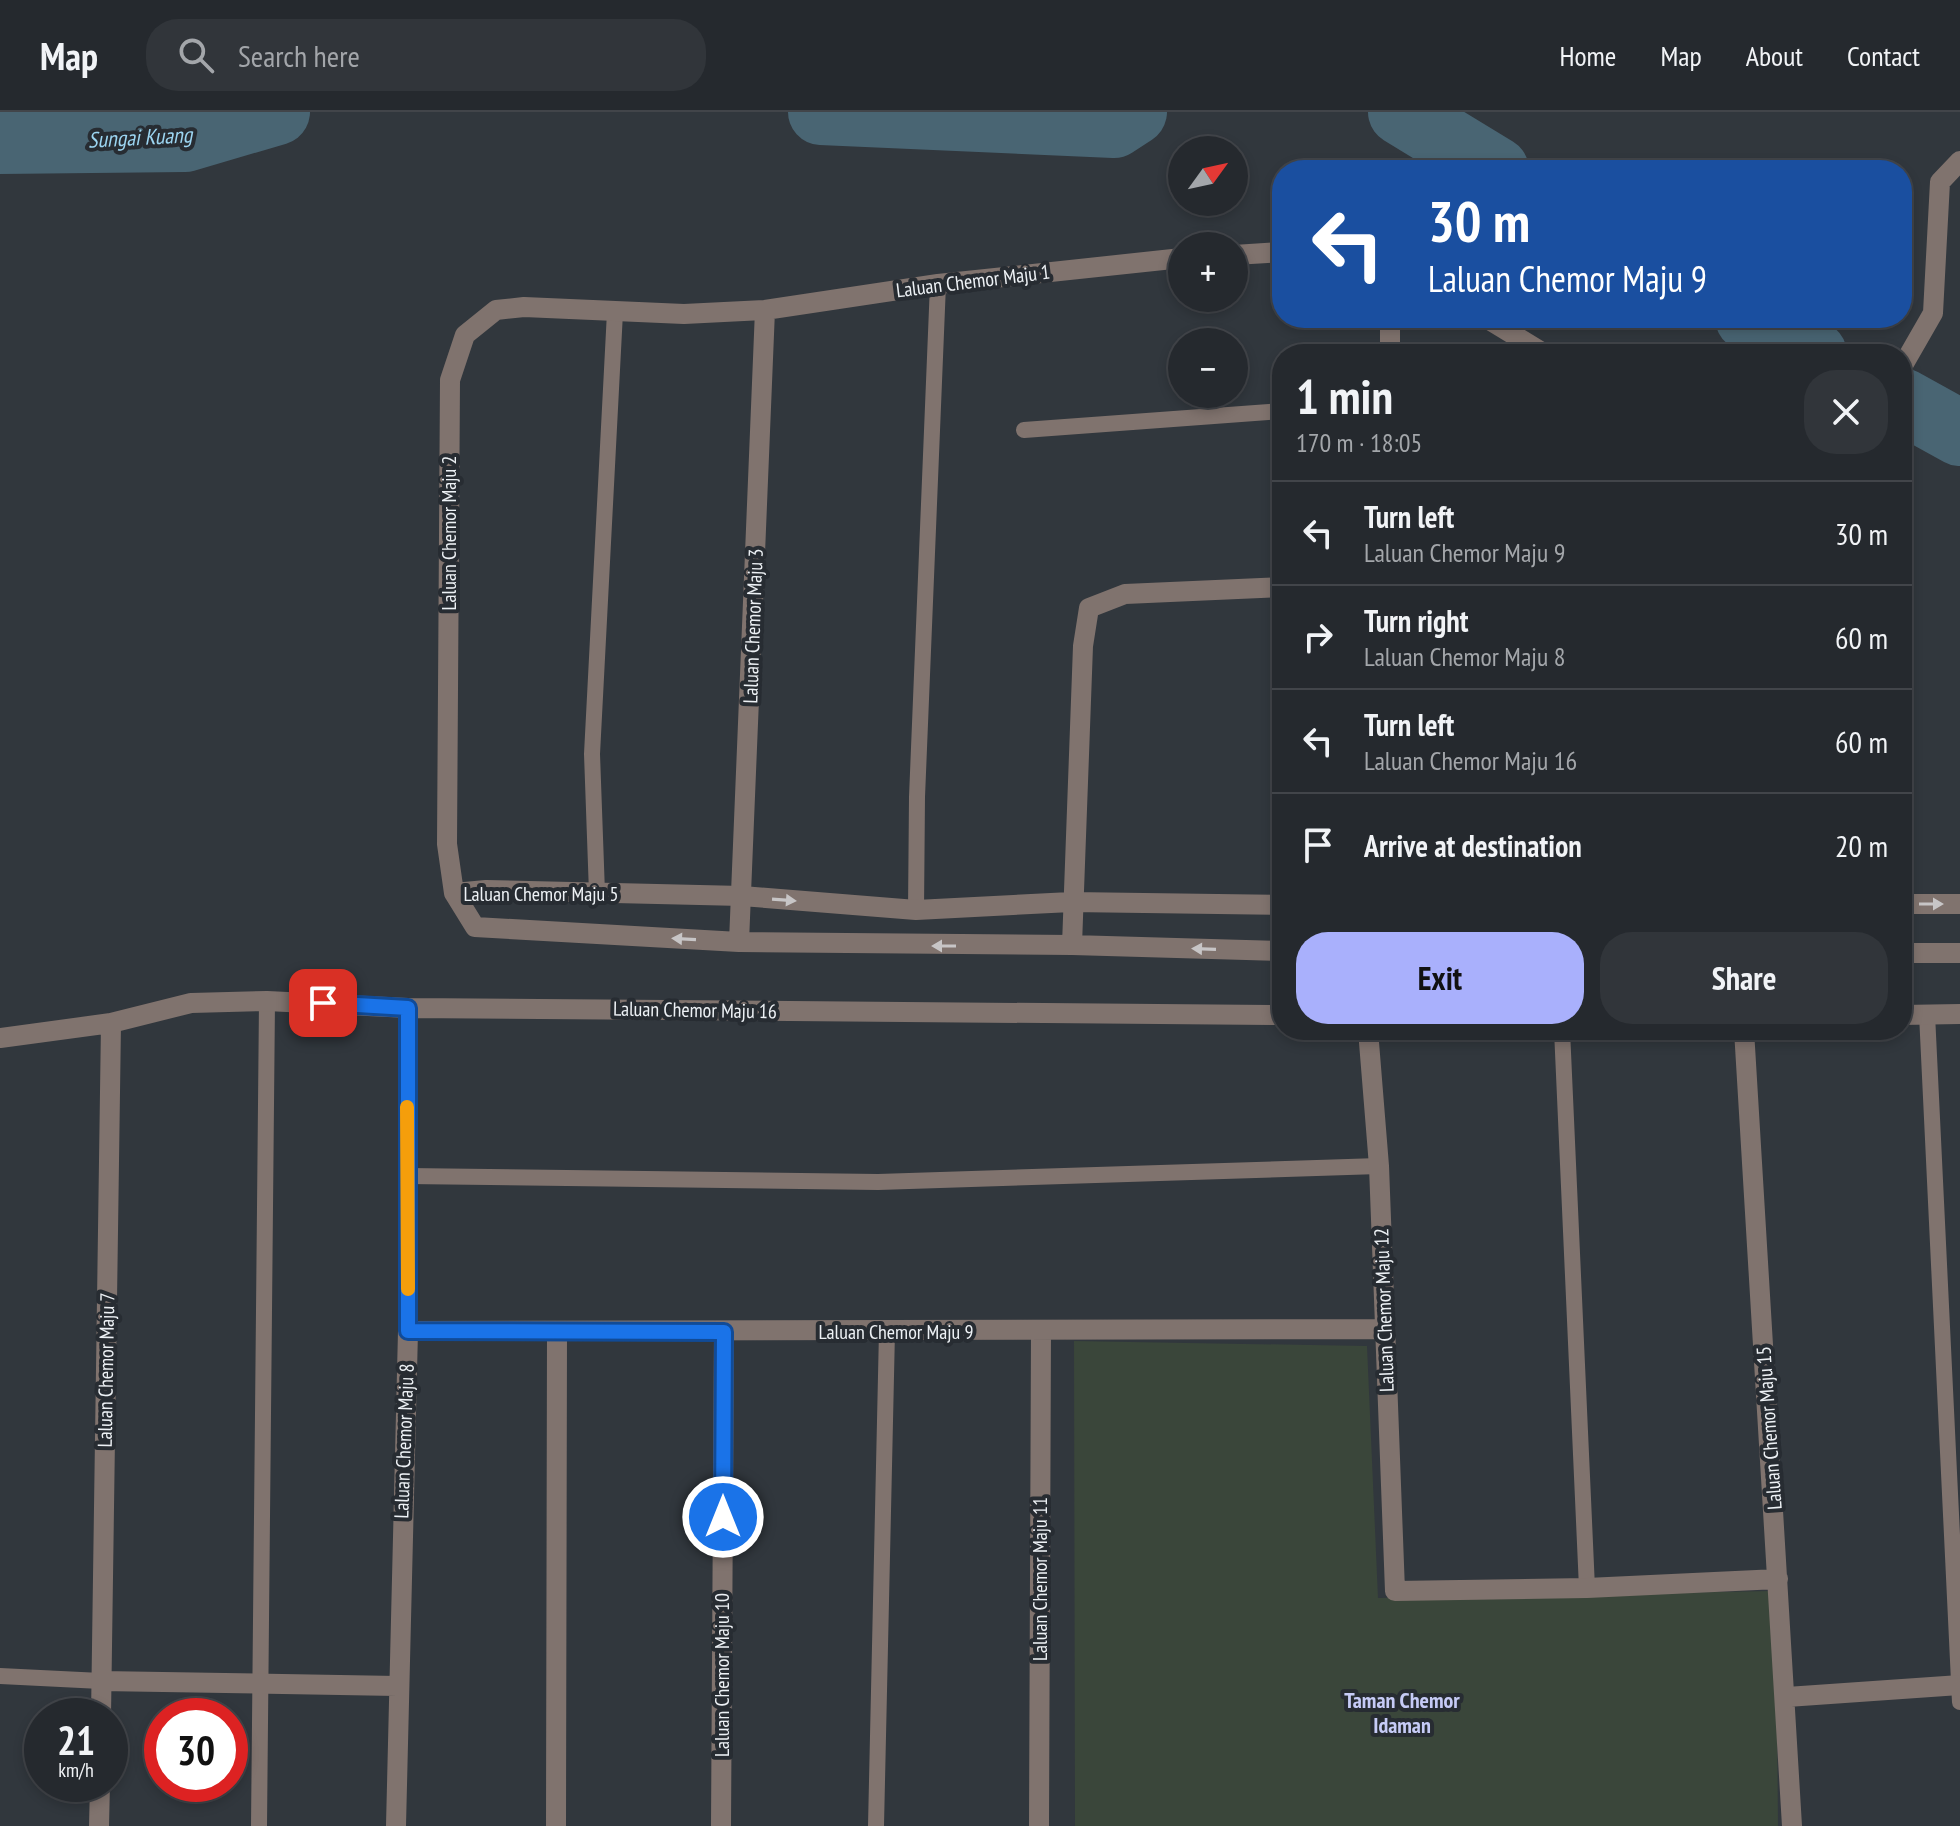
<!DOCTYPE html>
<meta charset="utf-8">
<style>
body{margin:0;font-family:"PT Sans Narrow",sans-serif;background:#31353a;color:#f1f3f6;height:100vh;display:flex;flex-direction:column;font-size:30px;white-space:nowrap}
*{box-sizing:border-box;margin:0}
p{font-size:26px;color:#a3a6aa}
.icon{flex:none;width:44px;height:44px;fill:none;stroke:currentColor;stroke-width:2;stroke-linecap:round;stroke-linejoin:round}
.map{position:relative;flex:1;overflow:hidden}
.sheet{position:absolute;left:1272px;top:232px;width:640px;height:696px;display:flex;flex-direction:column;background:#25292e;border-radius:32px;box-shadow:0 4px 12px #0003,0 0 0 2px #42454a}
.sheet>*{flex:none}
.hud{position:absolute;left:1272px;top:48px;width:640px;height:168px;border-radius:32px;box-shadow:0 4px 12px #0003,0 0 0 2px #42454a;background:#1a4fa0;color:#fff;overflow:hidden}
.needle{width:52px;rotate:57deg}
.controls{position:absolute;left:1168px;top:24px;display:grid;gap:16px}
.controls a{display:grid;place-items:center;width:80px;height:80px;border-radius:50%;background:#25292e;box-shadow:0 4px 12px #0003,0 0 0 2px #42454a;font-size:40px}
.speed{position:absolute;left:24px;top:1586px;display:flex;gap:16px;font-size:40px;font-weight:700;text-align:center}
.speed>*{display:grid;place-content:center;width:104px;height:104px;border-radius:50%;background:#25292e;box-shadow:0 4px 12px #0003,0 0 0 2px #42454a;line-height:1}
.speed small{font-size:20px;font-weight:400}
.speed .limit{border:12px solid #d22;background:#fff;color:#111}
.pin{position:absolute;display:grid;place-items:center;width:68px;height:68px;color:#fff;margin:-34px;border-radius:16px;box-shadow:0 4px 12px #0006}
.me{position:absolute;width:88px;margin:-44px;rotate:0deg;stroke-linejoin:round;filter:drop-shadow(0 0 6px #0008)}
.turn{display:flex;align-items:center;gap:28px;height:168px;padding:0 24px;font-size:36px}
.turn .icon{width:104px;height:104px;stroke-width:2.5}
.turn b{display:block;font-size:56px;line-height:68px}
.round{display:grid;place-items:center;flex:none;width:84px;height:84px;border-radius:32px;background:#31353a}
.head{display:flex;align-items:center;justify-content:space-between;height:136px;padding:0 24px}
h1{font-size:48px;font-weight:700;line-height:60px}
.cta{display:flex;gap:16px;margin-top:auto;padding:16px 24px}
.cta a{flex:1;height:92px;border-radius:32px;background:#a9b0fc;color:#111;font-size:32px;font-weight:700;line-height:92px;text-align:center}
.cta a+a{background:#31353a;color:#f1f3f6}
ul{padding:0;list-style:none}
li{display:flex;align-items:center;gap:24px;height:104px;padding:0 24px;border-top:2px solid #42454a}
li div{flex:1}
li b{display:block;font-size:30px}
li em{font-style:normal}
header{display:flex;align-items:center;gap:48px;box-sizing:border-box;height:112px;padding:0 40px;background:#25292e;border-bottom:2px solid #42454a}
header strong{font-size:38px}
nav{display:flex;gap:44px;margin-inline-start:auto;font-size:28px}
.search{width:560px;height:72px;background:#31353a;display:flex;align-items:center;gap:20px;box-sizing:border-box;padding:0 28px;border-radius:32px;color:#a3a6aa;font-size:30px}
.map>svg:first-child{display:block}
.green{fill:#3a463a}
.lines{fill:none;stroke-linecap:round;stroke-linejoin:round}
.river{stroke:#496573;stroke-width:66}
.lane{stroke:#80736e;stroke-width:16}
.street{stroke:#80736e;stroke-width:20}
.oneway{fill:#c7c5c6}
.route-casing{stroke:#114b97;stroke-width:20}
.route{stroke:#1a73e8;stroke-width:14}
.slow{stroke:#f59e0b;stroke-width:14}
.labels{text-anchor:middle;stroke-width:8;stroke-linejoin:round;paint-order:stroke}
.street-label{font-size:20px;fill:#edf1f5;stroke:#272c32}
.water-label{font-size:22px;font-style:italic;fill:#9cd5f1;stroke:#272c32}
.neighbourhood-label{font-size:22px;font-weight:bold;fill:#c6cbf6;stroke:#272c32}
</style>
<header>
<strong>Map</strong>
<div class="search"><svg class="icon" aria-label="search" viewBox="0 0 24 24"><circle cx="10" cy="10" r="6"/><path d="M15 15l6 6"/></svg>Search here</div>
<nav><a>Home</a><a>Map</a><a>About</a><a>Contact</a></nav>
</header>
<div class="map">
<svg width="1960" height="1714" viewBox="0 0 1960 1714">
<rect width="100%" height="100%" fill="#31373d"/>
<path class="green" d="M 1074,1229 L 1367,1234 L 1378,1486 L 1770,1479 L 1777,1600 L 1778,1714 L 1075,1714 Z"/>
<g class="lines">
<path class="river" d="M 821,0 L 1114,13 L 1134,0
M 1401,0 L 1496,58
M 0,29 L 185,27 L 277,0
M 1748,206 L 1814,242
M 1902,289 L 1960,321"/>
<path class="lane" d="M 1024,318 L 1282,299
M 597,781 L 592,642 L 615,200
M 916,798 L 917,685 L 938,172
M 1927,902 L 1960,1590
M 1562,918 L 1587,1476
M 407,1064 L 878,1070 L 1379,1054
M 0,1564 L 101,1569
M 259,1714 L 267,889
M 876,1714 L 887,1219"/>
<path class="street" d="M 1234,143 L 1282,140
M 1182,146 L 938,172 L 765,198 L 684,202 L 524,195 L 496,198 L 465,223 L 450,268 L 447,732 L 454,781 L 475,815 L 739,830 L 1072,833 L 1282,839
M 1390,206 L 1390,242
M 1486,206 L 1545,242
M 1902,255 L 1933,201 L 1940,70 L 1960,49
M 454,781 L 486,778 L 742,784 L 916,798 L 1071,790 L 1282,793
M 1902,792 L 1960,792
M 739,830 L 765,198
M 1072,833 L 1083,534 L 1089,496 L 1125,482 L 1282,475
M 1902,841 L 1960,841
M 1902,903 L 1960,902
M 1368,918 L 1379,1054 L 1395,1479 L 1587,1476 L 1778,1467
M 1744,918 L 1792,1714
M 0,926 L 111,911 L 191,891 L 267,889 L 408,896 L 1282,903
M 408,1219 L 1385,1217
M 101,1569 L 397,1574
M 1787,1585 L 1960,1573
M 101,1604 L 111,911
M 99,1714 L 100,1672
M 396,1714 L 408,1219 L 408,896
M 556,1714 L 557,1221
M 721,1714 L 724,1220
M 1039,1714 L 1041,1220"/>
</g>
<defs><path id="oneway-solid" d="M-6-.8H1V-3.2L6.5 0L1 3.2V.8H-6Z" transform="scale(2)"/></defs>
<g class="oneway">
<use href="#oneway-solid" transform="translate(784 788) rotate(4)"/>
<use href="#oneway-solid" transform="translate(1931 792)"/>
<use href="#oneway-solid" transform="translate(684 827) rotate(-177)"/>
<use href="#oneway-solid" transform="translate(944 834) rotate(180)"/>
<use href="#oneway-solid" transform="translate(1204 837) rotate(-178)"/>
</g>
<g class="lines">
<g class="route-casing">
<path id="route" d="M 323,891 L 408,896 L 408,1219 L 724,1220 L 723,1405"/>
</g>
<use href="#route" class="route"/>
<path class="slow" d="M 407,995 L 408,1177"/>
</g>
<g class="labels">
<g class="street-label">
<text transform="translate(973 169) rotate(-7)" y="7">Laluan Chemor Maju 1</text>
<text transform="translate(449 421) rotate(-90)" y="7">Laluan Chemor Maju 2</text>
<text transform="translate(753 514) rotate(-88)" y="7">Laluan Chemor Maju 3</text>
<text x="541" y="789">Laluan Chemor Maju 5</text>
<text transform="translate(695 898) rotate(1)" y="7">Laluan Chemor Maju 16</text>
<text transform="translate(1384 1198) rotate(-92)" y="7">Laluan Chemor Maju 12</text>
<text x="896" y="1227">Laluan Chemor Maju 9</text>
<text transform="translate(106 1258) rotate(-89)" y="7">Laluan Chemor Maju 7</text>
<text transform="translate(1769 1316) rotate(-94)" y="7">Laluan Chemor Maju 15</text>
<text transform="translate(404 1329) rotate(-88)" y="7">Laluan Chemor Maju 8</text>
<text transform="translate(1040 1467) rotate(-90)" y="7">Laluan Chemor Maju 11</text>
<text transform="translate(722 1563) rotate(-90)" y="7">Laluan Chemor Maju 10</text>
</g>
<g class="water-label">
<text transform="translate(140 25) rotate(-3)" y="8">Sungai Kuang</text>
</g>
<g class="neighbourhood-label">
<text x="1402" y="1596">Taman Chemor<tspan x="1402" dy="25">Idaman</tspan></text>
</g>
</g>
</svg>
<div class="controls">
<a><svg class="needle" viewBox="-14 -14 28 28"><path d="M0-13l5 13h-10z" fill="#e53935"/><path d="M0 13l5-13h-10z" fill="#a3a6aa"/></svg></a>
<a>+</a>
<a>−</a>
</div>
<div class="speed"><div>21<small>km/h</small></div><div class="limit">30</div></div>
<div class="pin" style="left:323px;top:891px;background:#d93025"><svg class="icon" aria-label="arrive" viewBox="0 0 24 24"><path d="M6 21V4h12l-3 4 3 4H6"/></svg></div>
<svg class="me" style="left:723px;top:1405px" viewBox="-20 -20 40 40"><circle r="17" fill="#1a73e8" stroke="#fff" stroke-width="3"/><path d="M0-11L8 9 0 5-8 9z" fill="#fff"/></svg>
<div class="hud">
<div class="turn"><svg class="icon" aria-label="left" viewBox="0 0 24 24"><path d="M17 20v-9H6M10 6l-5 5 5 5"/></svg><div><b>30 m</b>Laluan Chemor Maju 9</div></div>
</div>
<section class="sheet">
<div class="head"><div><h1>1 min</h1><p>170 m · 18:05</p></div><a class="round"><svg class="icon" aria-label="close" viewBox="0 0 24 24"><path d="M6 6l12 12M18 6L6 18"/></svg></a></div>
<ul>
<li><svg class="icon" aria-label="left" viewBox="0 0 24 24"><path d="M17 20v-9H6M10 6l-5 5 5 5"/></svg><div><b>Turn left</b><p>Laluan Chemor Maju 9</p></div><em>30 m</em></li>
<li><svg class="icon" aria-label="right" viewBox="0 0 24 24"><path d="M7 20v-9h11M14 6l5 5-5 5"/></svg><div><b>Turn right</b><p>Laluan Chemor Maju 8</p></div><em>60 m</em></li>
<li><svg class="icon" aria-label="left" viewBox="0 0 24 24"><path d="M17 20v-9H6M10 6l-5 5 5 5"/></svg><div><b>Turn left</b><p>Laluan Chemor Maju 16</p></div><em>60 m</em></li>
<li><svg class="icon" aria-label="arrive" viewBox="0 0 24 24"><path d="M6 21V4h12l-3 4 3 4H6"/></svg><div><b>Arrive at destination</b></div><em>20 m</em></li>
</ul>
<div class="cta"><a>Exit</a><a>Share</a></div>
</section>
</div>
